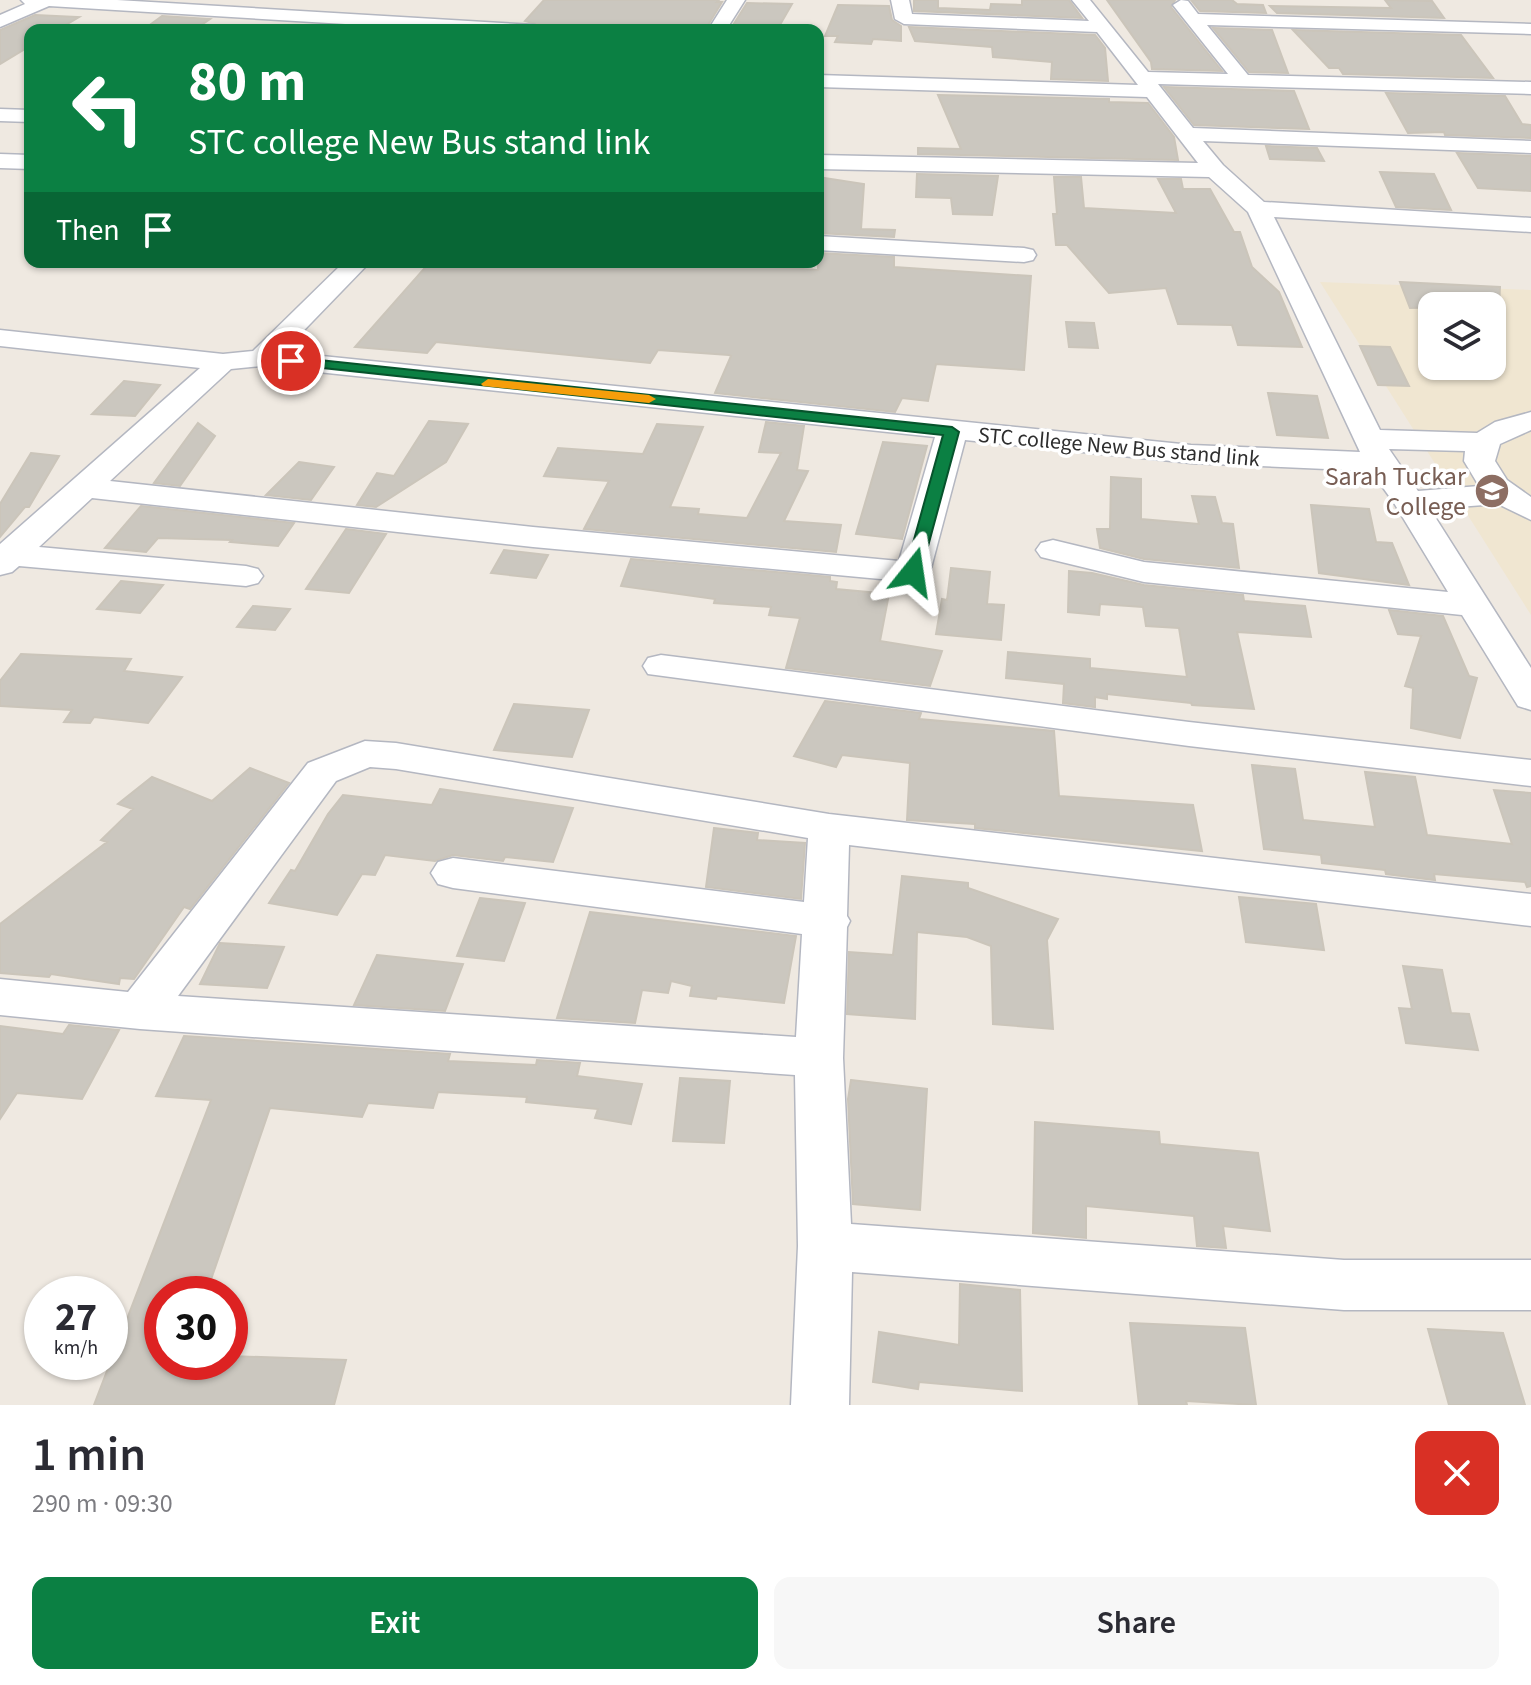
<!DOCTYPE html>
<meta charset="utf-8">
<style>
body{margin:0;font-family:"Source Sans 3",sans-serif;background:#f7f7f7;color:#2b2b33;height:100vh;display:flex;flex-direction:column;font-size:30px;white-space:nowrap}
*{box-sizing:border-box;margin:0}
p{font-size:26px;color:#7c7c81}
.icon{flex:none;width:44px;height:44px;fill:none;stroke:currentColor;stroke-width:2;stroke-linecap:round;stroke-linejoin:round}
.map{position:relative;height:1405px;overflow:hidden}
.drawer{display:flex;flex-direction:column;background:#fff;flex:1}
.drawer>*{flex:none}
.top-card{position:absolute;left:24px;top:24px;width:800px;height:244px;border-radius:16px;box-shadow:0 2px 6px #0004;background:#0b8043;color:#fff;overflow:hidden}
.controls{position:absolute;left:1418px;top:292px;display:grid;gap:16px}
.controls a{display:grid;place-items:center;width:88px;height:88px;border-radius:16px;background:#fff;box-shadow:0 2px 6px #0004;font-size:40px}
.speed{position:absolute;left:24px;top:1276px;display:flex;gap:16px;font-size:40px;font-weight:700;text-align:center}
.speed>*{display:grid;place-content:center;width:104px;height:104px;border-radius:50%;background:#fff;box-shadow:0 2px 6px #0004;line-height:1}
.speed small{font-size:20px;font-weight:400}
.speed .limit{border:12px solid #d22;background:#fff;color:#111}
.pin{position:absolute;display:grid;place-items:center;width:68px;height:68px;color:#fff;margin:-34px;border:4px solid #fff;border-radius:50%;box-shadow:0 2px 8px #0007}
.me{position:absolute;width:88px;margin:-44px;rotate:15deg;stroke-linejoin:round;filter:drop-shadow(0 0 6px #0008)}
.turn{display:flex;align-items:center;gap:28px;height:168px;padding:0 32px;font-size:36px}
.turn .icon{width:104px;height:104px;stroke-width:2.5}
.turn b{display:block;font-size:56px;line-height:68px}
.then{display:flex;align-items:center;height:76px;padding:0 32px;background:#0003;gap:16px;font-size:30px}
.round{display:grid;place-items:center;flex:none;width:84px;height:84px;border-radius:16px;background:#f7f7f7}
.overview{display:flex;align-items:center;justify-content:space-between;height:136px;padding:0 32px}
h1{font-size:48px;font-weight:600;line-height:60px}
.cta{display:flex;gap:16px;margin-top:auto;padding:16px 32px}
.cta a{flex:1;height:92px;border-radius:16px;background:#0b8043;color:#fff;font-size:32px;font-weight:600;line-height:92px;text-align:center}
.cta a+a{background:#f7f7f7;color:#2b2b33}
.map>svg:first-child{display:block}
.education{fill:#f0e6d1;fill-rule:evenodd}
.building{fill:#cbc7bf;stroke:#cbc5ba;stroke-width:2}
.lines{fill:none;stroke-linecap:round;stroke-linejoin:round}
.minor-casing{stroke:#b4b7c1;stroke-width:3}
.minor{fill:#fff;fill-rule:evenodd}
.route{fill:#0b8043;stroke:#07532c;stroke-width:2}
.slow{fill:#f59e0b}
.labels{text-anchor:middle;stroke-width:7;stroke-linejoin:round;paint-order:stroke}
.far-street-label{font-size:22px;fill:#2e2e2e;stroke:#fff}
.education-label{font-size:26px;fill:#785e54;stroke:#fff;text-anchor:end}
</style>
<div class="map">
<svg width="1531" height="1405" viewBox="0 0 1531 1405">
<rect width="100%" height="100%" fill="#efe9e1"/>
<path class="education" d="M 1320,282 L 1531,290 L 1531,615 ZM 1432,306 L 1492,306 L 1492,366 L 1432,366 Z"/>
<path class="building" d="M 544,0 L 719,0 L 717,2 L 722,2 L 705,30 L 543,26 L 525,21 Z
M 914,0 L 938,0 L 938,8 L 990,10 L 991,4 L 1022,5 L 1022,0 L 1069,0 L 1082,18 L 914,11 Z
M 1107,0 L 1175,0 L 1171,7 L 1222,71 L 1152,69 L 1151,62 Z
M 1191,0 L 1232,0 L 1237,4 L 1263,5 L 1266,13 L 1200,11 Z
M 1385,0 L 1432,1 L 1444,18 L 1277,13 L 1270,6 L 1391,8 Z
M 747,3 L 792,4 L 777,30 L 730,30 Z
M 838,5 L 889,6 L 892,20 L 901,26 L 901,41 L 873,39 L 871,44 L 835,42 L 838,36 L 825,36 Z
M 35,15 L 79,17 L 57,30 L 30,30 L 30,46 L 0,64 L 0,30 Z
M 162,16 L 210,19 L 194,30 L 143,30 Z
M 909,27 L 1095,35 L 1105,48 L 1108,81 L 1051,79 L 1052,62 L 993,57 L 992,47 L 915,41 Z
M 1213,28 L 1272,30 L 1288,73 L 1249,72 Z
M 1293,30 L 1461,35 L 1493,78 L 1343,74 L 1339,68 L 1329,68 Z
M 1164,87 L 1294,91 L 1309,129 L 1194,125 Z
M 1386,93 L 1505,96 L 1522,124 L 1531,125 L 1531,138 L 1445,135 L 1444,132 L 1408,133 Z
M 938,95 L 1109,99 L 1109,102 L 1148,103 L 1174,137 L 1178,160 L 918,154 L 918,148 L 961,149 Z
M 1266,146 L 1317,148 L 1324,161 L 1270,159 Z
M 1457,153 L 1531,156 L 1531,191 L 1478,188 Z
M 1380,172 L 1434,174 L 1451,210 L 1396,207 Z
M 917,174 L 998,176 L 992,215 L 953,214 L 951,198 L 916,197 Z
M 818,177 L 864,184 L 861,229 L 895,230 L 894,237 L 818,233 Z
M 1054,177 L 1081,177 L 1084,208 L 1176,213 L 1158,179 L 1181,179 L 1183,189 L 1210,189 L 1234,232 L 1240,232 L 1252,267 L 1279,292 L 1302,347 L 1238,345 L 1232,325 L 1178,324 L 1166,288 L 1109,293 L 1067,245 L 1056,245 L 1053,214 L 1057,214 Z
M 818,253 L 894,257 L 894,267 L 1031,276 L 1024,370 L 936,364 L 928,401 L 902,398 L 895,412 L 715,393 L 731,356 L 729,355 L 658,350 L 650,363 L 436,342 L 427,353 L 355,347 L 430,262 L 760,262 L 758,266 L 818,270 Z
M 1400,282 L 1500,287 L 1499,306 L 1410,308 Z
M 1066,322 L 1094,323 L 1098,348 L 1069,347 Z
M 1360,346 L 1390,347 L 1409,386 L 1378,385 Z
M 124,381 L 160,385 L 135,416 L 92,414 Z
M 1268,393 L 1317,396 L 1328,438 L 1277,435 Z
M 429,421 L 468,424 L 446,462 L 376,507 L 357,505 L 377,473 L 394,476 Z
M 766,422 L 804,426 L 797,470 L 808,471 L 784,521 L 841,525 L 836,552 L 584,529 L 609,481 L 544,476 L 558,448 L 643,454 L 657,424 L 703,427 L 670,507 L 699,509 L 698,514 L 747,518 L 781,453 L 759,452 Z
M 198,423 L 215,436 L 180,486 L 154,483 Z
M 883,442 L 927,446 L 902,539 L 856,534 Z
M 31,453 L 59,456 L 29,507 L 25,507 L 0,537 L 0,504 Z
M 299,462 L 334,467 L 311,500 L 266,495 Z
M 1111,477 L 1141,479 L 1141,519 L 1199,524 L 1192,496 L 1215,497 L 1222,523 L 1233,524 L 1239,568 L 1144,559 L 1100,548 L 1097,529 L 1110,529 Z
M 1311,505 L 1369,509 L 1376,542 L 1392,543 L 1409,585 L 1319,573 Z
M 141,506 L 294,523 L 278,546 L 230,542 L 232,540 L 158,538 L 146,552 L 105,548 Z
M 346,529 L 386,534 L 349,593 L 306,589 Z
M 504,550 L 548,555 L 536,578 L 491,573 Z
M 631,559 L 830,577 L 830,581 L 837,582 L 836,589 L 889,594 L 880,641 L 942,651 L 930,686 L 786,668 L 800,618 L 769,615 L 771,607 L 714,603 L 715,599 L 621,586 Z
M 951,568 L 990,572 L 987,604 L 1004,605 L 1001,640 L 936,634 L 942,599 L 947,600 Z
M 1069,571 L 1092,573 L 1144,585 L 1243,595 L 1244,601 L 1305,606 L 1311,637 L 1237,632 L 1254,709 L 1192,705 L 1191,703 L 1107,694 L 1107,699 L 1095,697 L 1095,707 L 1063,703 L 1064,684 L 1006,678 L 1008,652 L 1090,659 L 1090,668 L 1187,677 L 1179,628 L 1146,626 L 1143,607 L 1100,604 L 1099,615 L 1068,612 Z
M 121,581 L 163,585 L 140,613 L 97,609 Z
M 253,606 L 290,609 L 275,630 L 237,627 Z
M 1389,610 L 1443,616 L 1469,676 L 1477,678 L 1460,738 L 1411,728 L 1413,688 L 1405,686 L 1421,636 L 1398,634 Z
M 21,654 L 131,659 L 124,671 L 182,677 L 148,723 L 94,717 L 90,723 L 64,722 L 72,710 L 0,706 L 0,681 Z
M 825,701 L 921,713 L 919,719 L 1054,731 L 1059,796 L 1193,805 L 1202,851 L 975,828 L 975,824 L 907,820 L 910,763 L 842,755 L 836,767 L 794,756 Z
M 514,704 L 589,710 L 572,757 L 494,750 Z
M 1252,765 L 1295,769 L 1303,820 L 1375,827 L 1365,772 L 1415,777 L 1427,835 L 1512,844 L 1494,790 L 1531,793 L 1531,886 L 1527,887 L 1525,882 L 1434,874 L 1435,880 L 1386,874 L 1385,870 L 1322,863 L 1321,855 L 1264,849 Z
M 250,768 L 289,783 L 190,909 L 184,907 L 134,979 L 120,978 L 119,984 L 51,974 L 49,977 L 0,973 L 0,924 L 107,842 L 101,840 L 133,809 L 118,804 L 152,777 L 212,801 Z
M 440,789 L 573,808 L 553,862 L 505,857 L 503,861 L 453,855 L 435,861 L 385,855 L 375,875 L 362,874 L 337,915 L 269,903 L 291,870 L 295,871 L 328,814 L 343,795 L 432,805 Z
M 714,828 L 758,833 L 757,840 L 805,843 L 801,899 L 706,887 Z
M 902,876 L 968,883 L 968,888 L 1058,919 L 1047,940 L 1053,1029 L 993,1024 L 991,946 L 967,937 L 917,932 L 915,1019 L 847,1014 L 849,952 L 893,955 Z
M 1239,897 L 1316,904 L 1324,950 L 1246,942 Z
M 480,898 L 525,903 L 504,961 L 457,956 Z
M 590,912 L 796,936 L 784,1003 L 717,996 L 716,999 L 690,996 L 692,986 L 671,981 L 668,993 L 642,990 L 635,1023 L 557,1018 Z
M 220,943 L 284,947 L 267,988 L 200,984 Z
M 377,955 L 463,964 L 445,1011 L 354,1005 Z
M 1403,966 L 1442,970 L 1451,1013 L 1469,1014 L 1478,1050 L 1406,1043 L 1399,1008 L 1412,1009 Z
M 69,1025 L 119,1030 L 82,1099 L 17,1093 L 0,1119 L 0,1026 L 63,1034 Z
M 184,1036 L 450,1054 L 448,1061 L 536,1065 L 537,1060 L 580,1063 L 577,1076 L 642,1084 L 631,1124 L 595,1118 L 598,1109 L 526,1102 L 527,1097 L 438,1092 L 433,1108 L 368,1103 L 362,1117 L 270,1108 L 206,1294 L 162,1294 L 162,1362 L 230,1362 L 230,1356 L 346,1360 L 334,1405 L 94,1405 L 211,1100 L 156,1096 Z
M 680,1078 L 730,1081 L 724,1143 L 673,1141 Z
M 851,1080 L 927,1089 L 920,1210 L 853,1204 L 848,1099 Z
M 1035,1122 L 1159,1132 L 1160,1144 L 1258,1153 L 1270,1231 L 1223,1226 L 1226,1248 L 1197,1246 L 1194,1216 L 1086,1206 L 1086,1238 L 1033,1233 Z
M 960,1284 L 1020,1290 L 1022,1391 L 919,1382 L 918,1389 L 873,1382 L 879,1332 L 959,1345 Z
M 1130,1323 L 1245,1328 L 1256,1405 L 1186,1401 L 1187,1405 L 1139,1405 Z
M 1428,1329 L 1503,1333 L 1525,1405 L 1449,1405 Z"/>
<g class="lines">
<g class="minor-casing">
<path id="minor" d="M 21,0 L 117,0 L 535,25 L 544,30 L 445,30 L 49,6 L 0,27 L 0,15 L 25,4 Z
M 727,0 L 745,0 L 726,30 L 708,30 Z
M 891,0 L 909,0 L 912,14 L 1089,21 L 1072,0 L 1090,0 L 1148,72 L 1228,74 L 1173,5 L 1181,0 L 1188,1 L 1198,14 L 1531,24 L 1531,34 L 1207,25 L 1248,75 L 1531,82 L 1531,94 L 1158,84 L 1193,128 L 1531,141 L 1531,153 L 1203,141 L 1223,165 L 1264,202 L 1531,218 L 1531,232 L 1274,217 L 1380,430 L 1477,433 L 1495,422 L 1531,412 L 1531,430 L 1500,444 L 1495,461 L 1507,480 L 1531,497 L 1531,520 L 1498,504 L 1430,509 L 1531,668 L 1531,710 L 1518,706 L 1462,615 L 1144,582 L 1041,557 L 1036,550 L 1041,543 L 1053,540 L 1144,562 L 1448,592 L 1394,503 L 1371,471 L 1191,463 L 965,440 L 930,572 L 925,579 L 913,582 L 533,547 L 92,498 L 39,547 L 246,566 L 258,569 L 263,576 L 258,583 L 246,586 L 19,566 L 12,572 L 0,575 L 0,544 L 200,368 L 0,346 L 0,330 L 223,354 L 253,351 L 344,262 L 370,262 L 283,352 L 1191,445 L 1360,452 L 1248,212 L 1209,177 L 818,169 L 818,155 L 1198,163 L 1147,97 L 818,87 L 818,75 L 1138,85 L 1097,32 L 904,24 L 895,19 ZM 261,366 L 935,437 L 899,561 L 533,527 L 110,481 L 231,369 ZM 1389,449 L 1465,451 L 1464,461 L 1479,486 L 1418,491 Z
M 0,109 L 30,110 L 30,122 L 0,121 Z
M 0,154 L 30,155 L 30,169 L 0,168 Z
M 818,236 L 1024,248 L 1033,250 L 1036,255 L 1033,260 L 1024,262 L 818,250 Z
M 661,655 L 1189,722 L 1531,760 L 1531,786 L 1189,746 L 648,674 L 643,666 L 648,658 Z
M 365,741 L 396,743 L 829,814 L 1531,894 L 1531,926 L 849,845 L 847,916 L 850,921 L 847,927 L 843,1058 L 851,1224 L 1344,1260 L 1531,1260 L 1531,1310 L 1344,1310 L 852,1272 L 849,1405 L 791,1405 L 798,1246 L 795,1075 L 140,1029 L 0,1015 L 0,979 L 128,992 L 308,763 ZM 370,767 L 396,769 L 808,838 L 804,902 L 453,858 L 438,862 L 431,873 L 438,884 L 453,888 L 802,934 L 796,1037 L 178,996 L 336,781 Z"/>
</g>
<use href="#minor" class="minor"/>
</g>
<path class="route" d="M 291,357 L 952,427 L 959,432 L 921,572 L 913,577 L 905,572 L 943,435 L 286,364 L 286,359 Z"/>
<path class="slow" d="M 488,379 L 649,395 L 656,399 L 649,403 L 483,386 L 481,384 Z"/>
<defs>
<g id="university-disc" transform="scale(1.8)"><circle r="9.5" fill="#8d6e63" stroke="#fff"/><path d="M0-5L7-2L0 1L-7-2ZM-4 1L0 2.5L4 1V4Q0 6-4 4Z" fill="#fff"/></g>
</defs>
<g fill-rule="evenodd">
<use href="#university-disc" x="1492" y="491"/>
</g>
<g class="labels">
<g class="far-street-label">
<text transform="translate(1119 446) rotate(5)" y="8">STC college New Bus stand link</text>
</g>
<g class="education-label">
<text x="1466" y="485">Sarah Tuckar<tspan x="1466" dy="30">College</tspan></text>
</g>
</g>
</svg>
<div class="controls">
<a><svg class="icon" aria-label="layers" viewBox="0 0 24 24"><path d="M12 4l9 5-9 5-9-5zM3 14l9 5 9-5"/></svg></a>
</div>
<div class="speed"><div>27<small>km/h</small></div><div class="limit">30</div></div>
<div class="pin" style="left:291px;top:361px;background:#d93025"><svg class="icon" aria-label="arrive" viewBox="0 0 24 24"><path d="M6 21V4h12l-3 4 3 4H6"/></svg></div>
<svg class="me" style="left:913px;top:572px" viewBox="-20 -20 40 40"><path d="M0-17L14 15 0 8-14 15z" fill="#0b8043" stroke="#fff" stroke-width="4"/></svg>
<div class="top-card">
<div class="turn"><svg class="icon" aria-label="left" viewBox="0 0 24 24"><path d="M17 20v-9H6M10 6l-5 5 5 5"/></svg><div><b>80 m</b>STC college New Bus stand link</div></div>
<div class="then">Then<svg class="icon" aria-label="arrive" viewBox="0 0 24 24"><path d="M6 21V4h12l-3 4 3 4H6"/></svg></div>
</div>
</div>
<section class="drawer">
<div class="overview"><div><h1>1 min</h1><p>290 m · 09:30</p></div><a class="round" style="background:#d93025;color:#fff"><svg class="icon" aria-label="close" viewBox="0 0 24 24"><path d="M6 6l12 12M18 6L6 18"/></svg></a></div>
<div class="cta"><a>Exit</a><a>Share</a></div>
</section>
